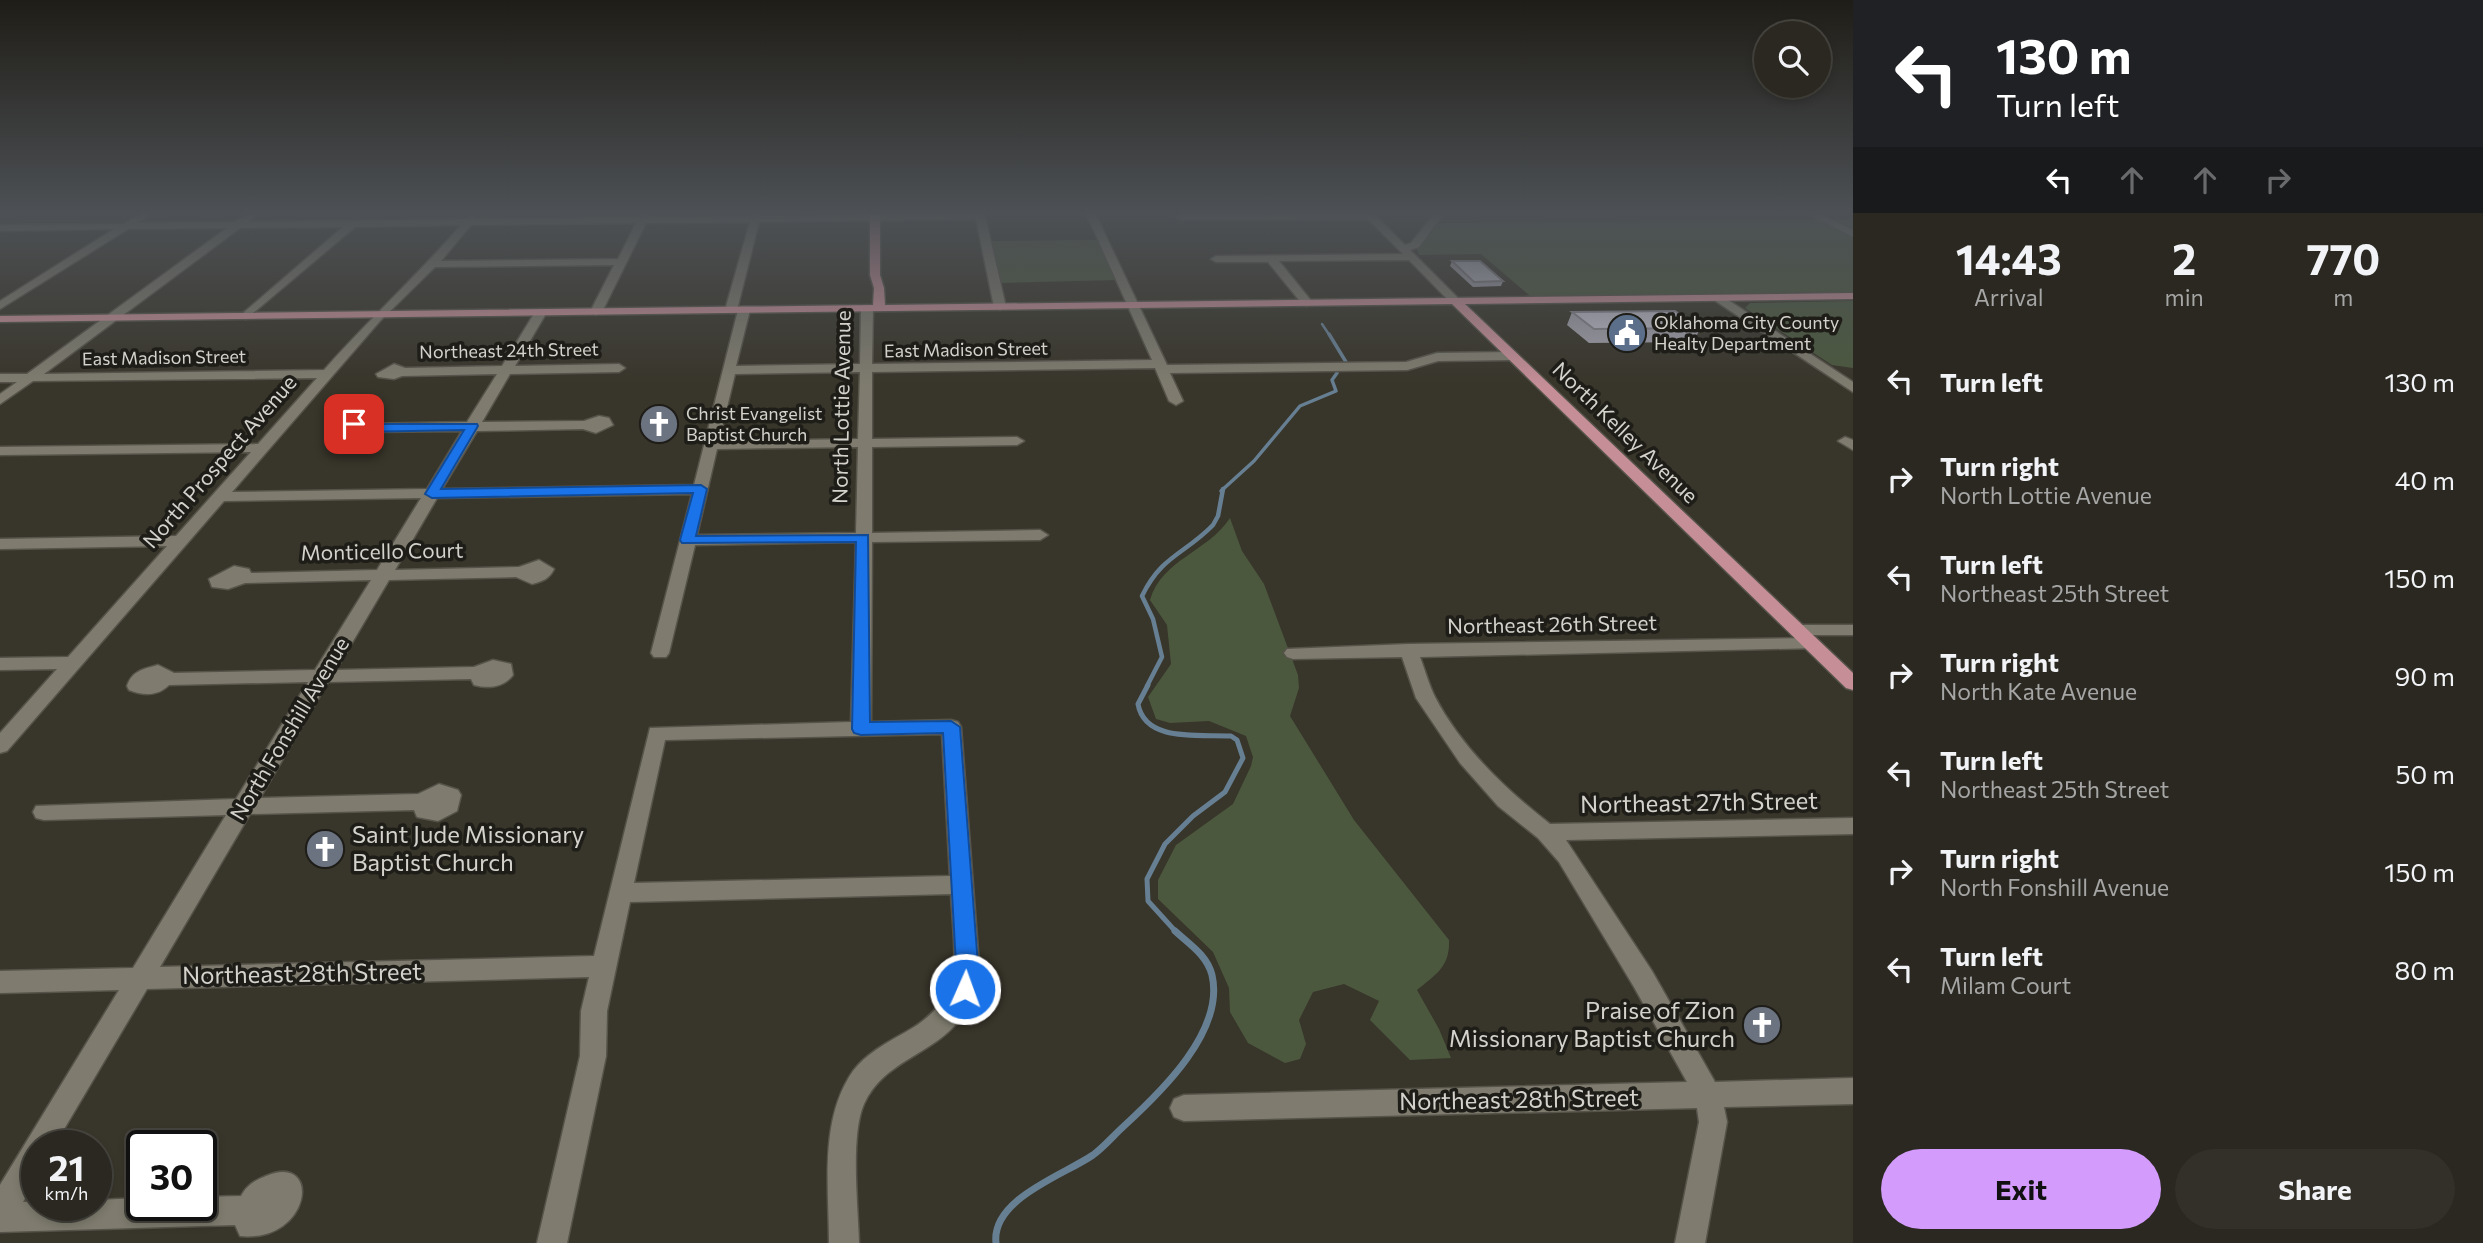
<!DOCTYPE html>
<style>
body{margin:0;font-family:Commissioner,sans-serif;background:#323029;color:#f1f3f6;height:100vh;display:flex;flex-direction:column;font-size:26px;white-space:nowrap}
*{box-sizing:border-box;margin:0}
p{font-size:23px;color:#a5a6a5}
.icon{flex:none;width:38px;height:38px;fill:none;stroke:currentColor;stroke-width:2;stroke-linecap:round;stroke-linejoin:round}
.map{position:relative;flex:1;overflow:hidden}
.side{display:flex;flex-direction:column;background:#2a2820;width:630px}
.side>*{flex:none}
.top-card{background:#202124;color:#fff;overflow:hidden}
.fabs{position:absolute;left:1754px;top:21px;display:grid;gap:14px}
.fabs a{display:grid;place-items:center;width:77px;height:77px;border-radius:50%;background:#2a2820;box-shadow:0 4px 10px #0003,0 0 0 2px #46443e;font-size:35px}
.speed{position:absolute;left:21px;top:1130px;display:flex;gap:14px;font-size:35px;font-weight:700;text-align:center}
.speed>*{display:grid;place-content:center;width:91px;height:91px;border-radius:50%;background:#2a2820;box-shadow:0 4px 10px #0003,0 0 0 2px #46443e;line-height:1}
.speed small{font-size:18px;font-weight:400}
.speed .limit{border:4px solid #111;border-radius:10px;background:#fff;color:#111}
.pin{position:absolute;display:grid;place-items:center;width:60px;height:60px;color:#fff;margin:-30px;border-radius:14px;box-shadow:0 4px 10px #0006}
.me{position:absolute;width:77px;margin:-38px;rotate:2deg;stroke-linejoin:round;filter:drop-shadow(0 0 5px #0008)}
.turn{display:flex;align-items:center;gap:24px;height:147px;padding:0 28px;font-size:32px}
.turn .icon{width:91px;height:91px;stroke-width:2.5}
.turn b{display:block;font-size:49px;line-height:60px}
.lanes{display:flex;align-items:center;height:66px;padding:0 28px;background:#0003;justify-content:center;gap:35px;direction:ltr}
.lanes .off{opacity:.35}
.eta{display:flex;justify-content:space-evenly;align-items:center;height:119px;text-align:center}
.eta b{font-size:42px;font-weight:700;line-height:49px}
.action{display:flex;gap:14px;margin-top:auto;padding:14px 28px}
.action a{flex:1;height:80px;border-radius:42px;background:#d39cfc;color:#111;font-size:28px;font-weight:700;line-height:80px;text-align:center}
.action a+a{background:#323029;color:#f1f3f6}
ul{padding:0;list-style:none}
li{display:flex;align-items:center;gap:21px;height:98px;padding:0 28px}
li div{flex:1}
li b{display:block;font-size:26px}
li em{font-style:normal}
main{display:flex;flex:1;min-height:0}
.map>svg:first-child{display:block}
.green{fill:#4b583e}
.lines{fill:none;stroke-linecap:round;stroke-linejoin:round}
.stream-far4{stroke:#677f92;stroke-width:2.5}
.stream-far3{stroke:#677f92;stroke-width:3.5}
.stream-far2{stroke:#677f92;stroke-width:4.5}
.stream-far1{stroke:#677f92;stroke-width:5}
.stream{stroke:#677f92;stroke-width:7}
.minor-casing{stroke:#56534a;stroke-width:3}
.major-casing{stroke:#56534a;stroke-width:3}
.minor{fill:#7f7c6f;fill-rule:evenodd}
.major{fill:#c68f98;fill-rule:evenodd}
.wall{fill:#a2a0ab}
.building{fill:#bcbac7;stroke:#84828b;stroke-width:2}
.route{fill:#1a73e8;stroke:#114b97;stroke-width:2}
.labels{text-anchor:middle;stroke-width:7;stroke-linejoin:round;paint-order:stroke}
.far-poi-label{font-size:18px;fill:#d4d2cb;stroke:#1e1d18;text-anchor:start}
.far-street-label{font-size:18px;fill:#d4d2cb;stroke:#1e1d18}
.street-label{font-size:21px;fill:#d4d2cb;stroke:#1e1d18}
.near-street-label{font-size:24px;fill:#d4d2cb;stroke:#1e1d18}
.near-poi-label{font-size:24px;fill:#d4d2cb;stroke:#1e1d18;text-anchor:start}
</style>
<main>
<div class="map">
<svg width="1853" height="1243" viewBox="0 0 1853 1243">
<rect width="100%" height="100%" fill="#38352a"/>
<path class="green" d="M 1853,220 L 1853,292 L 1530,296 L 1481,254 L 1419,255 L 1417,249 L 1437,223 Z
M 1097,240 L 1116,280 L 999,283 L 989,241 Z
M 1853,301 L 1853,368 L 1832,365 L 1745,308 L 1750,303 Z
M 1230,518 L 1242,551 L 1264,584 L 1298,675 L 1299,688 L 1290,716 L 1354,820 L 1449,940 C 1450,967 1436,974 1417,990 L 1439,1029 L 1451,1058 L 1410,1060 L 1370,1020 L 1379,1001 L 1344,984 L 1313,992 L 1299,1020 L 1306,1044 L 1300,1059 L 1285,1063 L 1248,1043 L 1230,1012 L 1229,988 L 1213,952 L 1158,899 L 1158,880 L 1176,845 L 1233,804 L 1251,766 L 1253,757 L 1246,736 L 1209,721 L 1170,723 L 1156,719 L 1148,697 L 1171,664 L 1167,625 L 1150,600 C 1162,559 1208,552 1230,518 Z"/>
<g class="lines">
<path class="stream-far4" d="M 1322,324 L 1330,336"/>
<path class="stream-far3" d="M 1329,334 L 1346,362
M 1221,491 L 1254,461 L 1300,406 L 1336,391 L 1332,380 L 1337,373"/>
<path class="stream-far2" d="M 1147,686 L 1162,657 L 1153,619 L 1142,596 C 1162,555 1185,554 1213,525 L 1218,516 L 1223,489"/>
<path class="stream-far1" d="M 1148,685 L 1138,704 C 1145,743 1200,734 1231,736 L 1237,740 L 1243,758 L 1225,792 L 1193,816 L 1165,844 L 1147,879 L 1148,901 L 1177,933"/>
<path class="stream" d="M 996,1243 C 991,1199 1064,1175 1093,1155 C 1104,1147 1114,1135 1124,1126 C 1161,1092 1225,1031 1212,975 C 1207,955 1189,944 1175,931"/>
<g class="minor-casing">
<path id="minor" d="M 141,213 L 152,213 L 137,223 L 235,222 L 249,213 L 259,213 L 248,222 L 466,219 L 472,215 L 476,219 L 639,217 L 642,213 L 650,213 L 649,217 L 752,216 L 753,213 L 761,213 L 761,216 L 983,213 L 985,216 L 1006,307 L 1000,310 L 994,307 L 976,219 L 759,222 L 737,310 L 731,313 L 725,310 L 750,222 L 646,223 L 602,312 L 596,315 L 590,312 L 614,265 L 435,267 L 380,321 L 232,492 L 427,489 L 462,431 L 359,432 L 346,437 L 330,430 L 351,420 L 363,424 L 467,422 L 497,374 L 402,376 L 394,379 L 378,377 L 376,374 L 394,364 L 405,368 L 502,366 L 535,312 L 541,309 L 547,312 L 515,366 L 619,364 L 625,368 L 619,372 L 510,374 L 482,422 L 584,421 L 599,416 L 609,418 L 613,425 L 596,433 L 583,429 L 477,431 L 442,489 L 694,485 L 738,310 L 744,307 L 750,310 L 736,366 L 860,364 L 861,308 L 867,305 L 873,308 L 872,364 L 1152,360 L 1086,213 L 1095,213 L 1167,365 L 1406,362 L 1437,353 L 1511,352 L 1517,356 L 1511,360 L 1438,361 L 1407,370 L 1170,373 L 1183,401 L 1176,405 L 1169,401 L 1155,368 L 872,372 L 872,439 L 1017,437 L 1024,441 L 1017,445 L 872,447 L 872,533 L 1040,530 L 1048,535 L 1040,540 L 872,542 L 871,722 L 951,720 L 958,722 L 961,727 L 979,965 C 975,986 971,1008 956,1024 C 928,1056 883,1062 864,1104 C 850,1136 858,1206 859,1243 L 829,1243 C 829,1187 819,1120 853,1071 C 866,1054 886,1043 904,1033 C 968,998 954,957 951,894 L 630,902 L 607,1011 L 606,1056 L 567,1243 L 537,1243 L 580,1056 L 581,1011 L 589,977 L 147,989 L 54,1146 L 37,1146 L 37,1178 L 23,1202 L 37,1201 L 37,1206 L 96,1206 L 96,1200 L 142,1198 L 142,1206 L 201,1206 L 201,1197 L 241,1196 C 247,1185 254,1181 266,1176 C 322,1152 312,1243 240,1236 L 235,1225 L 0,1232 L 0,1185 L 119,990 L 0,993 L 0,971 L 133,968 L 226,815 L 44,820 L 36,818 L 33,812 L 36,806 L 236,799 L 308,682 L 169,685 C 158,696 144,696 129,690 L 127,686 C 132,671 143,669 158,665 L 174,673 L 315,670 L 371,580 L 245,583 L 228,589 L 212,587 L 209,579 L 234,566 L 249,569 L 251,573 L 377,570 L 421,498 L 224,501 L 7,751 L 0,753 L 0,733 L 57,669 L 0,670 L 0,658 L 68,657 L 167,546 L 0,549 L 0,539 L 176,536 L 251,452 L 0,455 L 0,447 L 258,444 L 317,378 L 33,381 L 0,404 L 0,394 L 17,382 L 0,382 L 0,374 L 27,374 L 227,228 L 128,229 L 0,309 L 0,301 L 114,229 L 0,231 L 0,225 L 124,224 ZM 636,223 L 618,259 L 441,261 L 471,225 ZM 461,225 C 417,276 368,320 324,370 L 44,374 L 240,228 L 343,227 L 242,314 L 242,318 L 246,319 L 355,227 ZM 860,372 L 858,439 L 719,441 L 735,374 ZM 858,447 L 856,533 L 697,535 L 717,449 ZM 692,494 L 651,653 L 654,657 L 666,657 L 669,653 L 695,545 L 856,542 L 851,722 L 650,728 L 594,956 L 160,967 L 250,814 L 414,810 L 417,817 L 438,821 L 457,811 L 461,795 L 458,790 L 439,784 L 418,794 L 260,798 L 328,682 L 471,679 L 474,685 C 489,689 504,687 513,675 L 511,664 L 493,660 L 474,667 L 336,670 L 389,580 L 516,577 L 532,584 C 543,581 549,579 554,569 L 539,560 L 519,567 L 395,570 L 437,498 ZM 942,734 L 950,876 L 634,883 L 665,740 Z
M 1373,213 L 1405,245 L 1411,243 L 1435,213 L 1444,213 L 1419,247 L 1410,250 L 1459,299 L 1459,303 L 1451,303 L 1409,260 L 1279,261 L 1313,303 L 1307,306 L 1303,305 L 1268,262 L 1216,262 L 1211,259 L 1216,256 L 1403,254 L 1368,219 L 1181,220 L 1176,217 L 1181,214 Z
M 1806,213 L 1817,213 L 1853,230 L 1853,237 Z
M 1714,296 L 1722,296 L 1853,382 L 1853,392 L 1714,300 Z
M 1845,437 L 1853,440 L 1853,450 L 1838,441 Z
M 1798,625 L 1853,625 L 1853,635 L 1792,635 L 1789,631 Z
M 1811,638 L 1820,644 L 1817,648 L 1420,657 C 1425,670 1429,685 1435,697 C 1461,747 1506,790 1550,824 L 1853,818 L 1853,834 L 1566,840 L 1652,971 L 1715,1082 L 1853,1078 L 1853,1104 L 1724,1107 L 1727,1122 L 1705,1243 L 1675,1243 L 1699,1122 L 1697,1108 L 1184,1121 L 1174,1117 L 1170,1108 L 1174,1099 L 1184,1095 L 1687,1082 L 1634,987 L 1559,862 L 1538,838 L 1498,806 L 1460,763 L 1416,698 L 1402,657 L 1293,659 L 1287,657 L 1284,653 L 1287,649 L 1409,644 Z"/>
</g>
<g class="major-casing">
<path id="major" d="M 870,213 L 880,213 L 880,275 L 884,288 L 885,305 L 1853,293 L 1853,299 L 1465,304 L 1853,673 L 1853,690 L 1846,688 L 1452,304 L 0,322 L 0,316 L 873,305 L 874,288 L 870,275 Z"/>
</g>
<use href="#minor" class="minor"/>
<use href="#major" class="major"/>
</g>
<path class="wall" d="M 1452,261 L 1503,281 L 1501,286 L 1473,287 L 1450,266 Z
M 1572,312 L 1700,328 L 1694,342 L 1589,343 L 1567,325 Z"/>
<path class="building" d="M 1452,261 L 1480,261 L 1503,281 L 1474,282 Z
M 1675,311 L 1700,328 L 1594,329 L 1572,312 Z"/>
<linearGradient id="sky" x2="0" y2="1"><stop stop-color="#1f1d17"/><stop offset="0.55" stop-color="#4d5155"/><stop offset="1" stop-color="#4d5155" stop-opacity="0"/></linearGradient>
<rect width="1853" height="387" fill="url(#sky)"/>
<path class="route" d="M 354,420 L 360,424 L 477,424 L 478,426 L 441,489 L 701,485 L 707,489 L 696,536 L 868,535 L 870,722 L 951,721 L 960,727 L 978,965 L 973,996 L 965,998 L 957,996 L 954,989 L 956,965 L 943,733 L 861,735 L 854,733 L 852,729 L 856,542 L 682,543 L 680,540 L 693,493 L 432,498 L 425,494 L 464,430 L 357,432 L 348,424 Z"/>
<defs>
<g id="civic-disc" transform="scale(2.0125)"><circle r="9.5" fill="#5c6f8a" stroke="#1e1d18"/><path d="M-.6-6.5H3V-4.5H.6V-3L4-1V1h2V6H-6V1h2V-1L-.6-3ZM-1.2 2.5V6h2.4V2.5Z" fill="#fff"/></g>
<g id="church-disc" transform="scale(2.0125)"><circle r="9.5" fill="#6b7280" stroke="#1e1d18"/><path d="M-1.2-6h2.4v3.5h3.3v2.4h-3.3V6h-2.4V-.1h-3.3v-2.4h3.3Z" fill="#fff"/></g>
</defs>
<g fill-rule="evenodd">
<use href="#civic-disc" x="1627" y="333"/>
<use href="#church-disc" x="659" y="424"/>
<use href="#church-disc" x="325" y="849"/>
<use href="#church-disc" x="1762" y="1025"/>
</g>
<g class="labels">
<g class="far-poi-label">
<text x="1654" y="329">Oklahoma City County<tspan x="1654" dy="21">Healty Department</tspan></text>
<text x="686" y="420">Christ Evangelist<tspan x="686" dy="21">Baptist Church</tspan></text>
</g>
<g class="far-street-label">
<text transform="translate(966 350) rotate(-1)" y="6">East Madison Street</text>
<text transform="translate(509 351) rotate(-1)" y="6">Northeast 24th Street</text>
<text transform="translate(164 358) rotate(-1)" y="6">East Madison Street</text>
</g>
<g class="street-label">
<text transform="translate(842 407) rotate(-89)" y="7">North Lottie Avenue</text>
<text transform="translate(1625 433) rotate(44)" y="7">North Kelley Avenue</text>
<text transform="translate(220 462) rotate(-49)" y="7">North Prospect Avenue</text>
<text transform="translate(382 552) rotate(-1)" y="7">Monticello Court</text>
<text transform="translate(1552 625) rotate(-1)" y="7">Northeast 26th Street</text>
<text transform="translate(290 729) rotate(-59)" y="7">North Fonshill Avenue</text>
</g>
<g class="near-street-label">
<text transform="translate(1699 803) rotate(-1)" y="8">Northeast 27th Street</text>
<text transform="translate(302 974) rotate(-1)" y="8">Northeast 28th Street</text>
<text transform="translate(1519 1100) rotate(-1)" y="8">Northeast 28th Street</text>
</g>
<g class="near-poi-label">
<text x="352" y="843">Saint Jude Missionary<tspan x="352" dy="28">Baptist Church</tspan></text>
<text x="1735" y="1019" text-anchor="end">Praise of Zion<tspan x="1735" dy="28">Missionary Baptist Church</tspan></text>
</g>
</g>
</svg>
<div class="fabs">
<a><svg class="icon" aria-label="search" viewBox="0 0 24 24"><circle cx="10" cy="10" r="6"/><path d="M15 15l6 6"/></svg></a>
</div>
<div class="speed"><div>21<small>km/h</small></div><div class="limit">30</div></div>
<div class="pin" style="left:354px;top:424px;background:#d93025"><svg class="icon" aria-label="arrive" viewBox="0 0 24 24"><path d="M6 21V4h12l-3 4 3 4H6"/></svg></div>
<svg class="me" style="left:965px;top:989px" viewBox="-20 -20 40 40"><circle r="17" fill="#1a73e8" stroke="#fff" stroke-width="3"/><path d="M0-11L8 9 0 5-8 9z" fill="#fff"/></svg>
</div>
<section class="side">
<div class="top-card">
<div class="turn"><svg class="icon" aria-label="left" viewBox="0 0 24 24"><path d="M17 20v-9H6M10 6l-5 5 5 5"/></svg><div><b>130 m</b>Turn left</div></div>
<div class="lanes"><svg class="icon" aria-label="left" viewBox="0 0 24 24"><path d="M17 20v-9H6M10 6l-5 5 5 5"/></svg><svg class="icon off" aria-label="ahead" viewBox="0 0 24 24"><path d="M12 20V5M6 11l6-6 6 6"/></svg><svg class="icon off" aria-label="ahead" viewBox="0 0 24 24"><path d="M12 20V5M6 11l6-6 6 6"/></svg><svg class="icon off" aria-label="right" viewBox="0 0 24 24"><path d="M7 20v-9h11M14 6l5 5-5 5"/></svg></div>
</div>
<div class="eta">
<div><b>14:43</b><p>Arrival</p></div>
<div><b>2</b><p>min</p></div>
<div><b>770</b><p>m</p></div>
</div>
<ul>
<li><svg class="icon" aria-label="left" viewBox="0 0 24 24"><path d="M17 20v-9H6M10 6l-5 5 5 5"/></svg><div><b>Turn left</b></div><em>130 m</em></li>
<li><svg class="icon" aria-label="right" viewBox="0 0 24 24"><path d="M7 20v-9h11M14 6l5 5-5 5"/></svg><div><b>Turn right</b><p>North Lottie Avenue</p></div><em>40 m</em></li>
<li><svg class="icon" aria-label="left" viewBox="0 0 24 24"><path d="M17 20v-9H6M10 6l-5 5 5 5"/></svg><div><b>Turn left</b><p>Northeast 25th Street</p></div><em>150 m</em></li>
<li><svg class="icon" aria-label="right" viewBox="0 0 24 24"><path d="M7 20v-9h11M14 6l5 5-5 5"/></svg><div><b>Turn right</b><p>North Kate Avenue</p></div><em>90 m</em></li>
<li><svg class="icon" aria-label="left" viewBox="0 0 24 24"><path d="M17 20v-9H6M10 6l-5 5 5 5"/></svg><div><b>Turn left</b><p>Northeast 25th Street</p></div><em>50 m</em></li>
<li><svg class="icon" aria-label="right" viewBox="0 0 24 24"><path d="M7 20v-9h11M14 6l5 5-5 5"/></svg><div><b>Turn right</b><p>North Fonshill Avenue</p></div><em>150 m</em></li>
<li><svg class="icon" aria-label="left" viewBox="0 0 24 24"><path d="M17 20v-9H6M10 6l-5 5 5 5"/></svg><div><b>Turn left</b><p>Milam Court</p></div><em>80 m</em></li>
</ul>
<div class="action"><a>Exit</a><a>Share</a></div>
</section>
</main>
